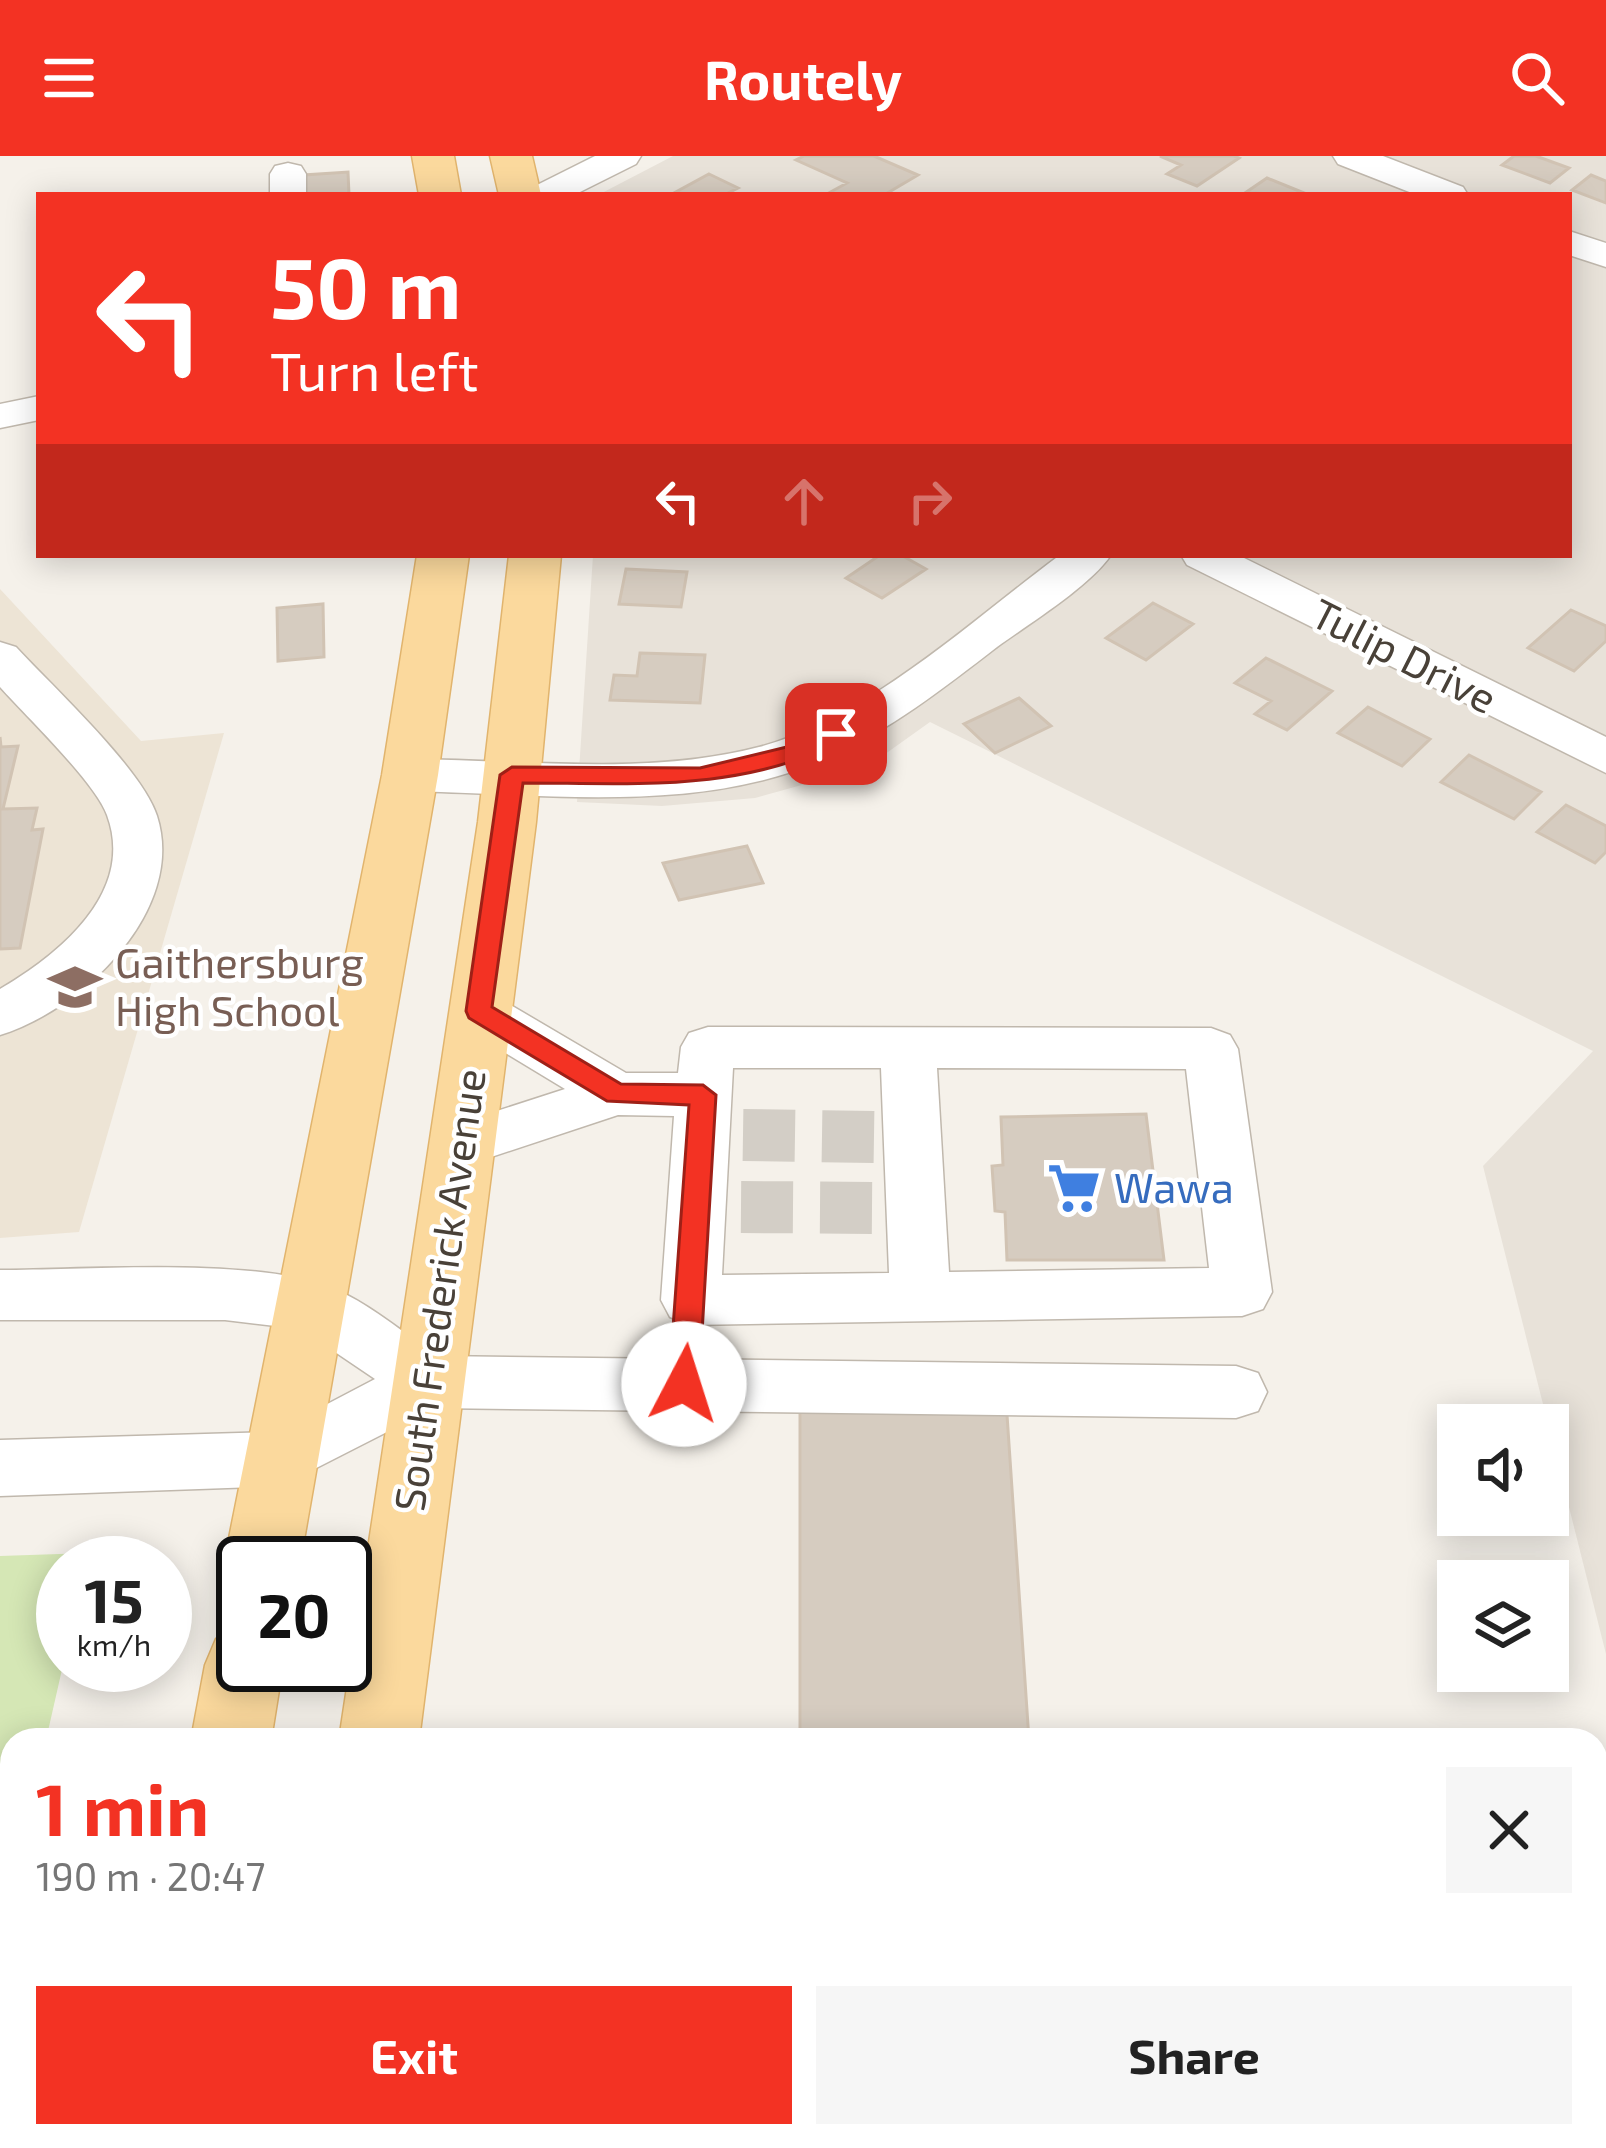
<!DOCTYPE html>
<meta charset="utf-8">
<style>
body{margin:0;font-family:"Exo 2",sans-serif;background:#f6f6f6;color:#222;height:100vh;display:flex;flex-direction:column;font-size:45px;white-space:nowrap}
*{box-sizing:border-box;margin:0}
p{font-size:39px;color:#767676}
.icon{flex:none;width:66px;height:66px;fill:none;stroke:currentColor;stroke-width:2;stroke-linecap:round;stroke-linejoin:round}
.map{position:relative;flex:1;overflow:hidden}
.panel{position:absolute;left:0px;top:1572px;width:1608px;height:420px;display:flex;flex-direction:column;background:#fff;border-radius:36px 36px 0 0;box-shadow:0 6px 30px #0003}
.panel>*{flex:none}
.guide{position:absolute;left:36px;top:36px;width:1536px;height:366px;border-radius:0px;box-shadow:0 6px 30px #0003;background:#f33223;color:#fff;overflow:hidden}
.fabs{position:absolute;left:1437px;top:1248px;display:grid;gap:24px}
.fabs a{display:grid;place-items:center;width:132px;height:132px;border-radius:0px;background:#fff;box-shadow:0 6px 30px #0003;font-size:60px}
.speed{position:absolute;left:36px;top:1380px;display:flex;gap:24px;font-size:60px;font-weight:700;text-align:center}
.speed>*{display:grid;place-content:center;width:156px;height:156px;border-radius:50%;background:#fff;box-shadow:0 6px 30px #0003;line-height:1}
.speed small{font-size:30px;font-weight:400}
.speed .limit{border:6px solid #111;border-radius:18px;background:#fff;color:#111}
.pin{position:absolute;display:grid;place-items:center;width:102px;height:102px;color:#fff;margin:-51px;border-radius:24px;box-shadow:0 6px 18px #0006}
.me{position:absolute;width:132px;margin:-66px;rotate:5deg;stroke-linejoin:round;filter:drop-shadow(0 0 9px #0008)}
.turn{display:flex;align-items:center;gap:42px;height:252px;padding:0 36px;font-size:54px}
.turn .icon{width:156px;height:156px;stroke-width:2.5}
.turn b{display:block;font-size:84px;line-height:102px}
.lanes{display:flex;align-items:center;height:114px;padding:0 36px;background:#0003;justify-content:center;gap:60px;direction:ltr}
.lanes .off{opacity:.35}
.round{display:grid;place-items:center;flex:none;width:126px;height:126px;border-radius:0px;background:#f6f6f6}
.head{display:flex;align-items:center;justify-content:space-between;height:204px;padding:0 36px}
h1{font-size:72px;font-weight:700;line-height:90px;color:#f33223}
.primary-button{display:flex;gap:24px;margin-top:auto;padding:24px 36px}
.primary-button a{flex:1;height:138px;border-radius:0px;background:#f33223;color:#fff;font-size:48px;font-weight:700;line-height:138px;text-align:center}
.primary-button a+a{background:#f6f6f6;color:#222}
header{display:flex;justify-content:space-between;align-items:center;height:156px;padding:0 36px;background:#f33223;color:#fff;font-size:54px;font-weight:700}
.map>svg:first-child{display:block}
.residential{fill:#e8e2d9}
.education{fill:#ede4d5}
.green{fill:#d5e7b5}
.building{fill:#d6ccc0;stroke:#d1c3b3;stroke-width:3}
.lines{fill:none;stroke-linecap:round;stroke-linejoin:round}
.minor-tunnel{stroke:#d3cec6;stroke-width:52;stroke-dasharray:52 27;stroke-linecap:butt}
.minor-casing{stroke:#c0b8ad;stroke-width:3}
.major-casing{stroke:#e1b46d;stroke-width:3}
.minor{fill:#fff;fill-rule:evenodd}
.major{fill:#fbd99d;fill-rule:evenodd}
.route{fill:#f33223;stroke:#9e2017;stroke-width:3}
.labels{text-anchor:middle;stroke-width:9;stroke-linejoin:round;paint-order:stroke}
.street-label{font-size:42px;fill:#494138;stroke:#fff}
.education-label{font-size:42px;fill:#785e54;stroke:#fff;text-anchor:start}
.shop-label{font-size:42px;fill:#366cbe;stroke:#fff;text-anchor:start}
</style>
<header><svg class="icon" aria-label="menu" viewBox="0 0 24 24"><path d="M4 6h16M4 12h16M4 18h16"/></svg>Routely<svg class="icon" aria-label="search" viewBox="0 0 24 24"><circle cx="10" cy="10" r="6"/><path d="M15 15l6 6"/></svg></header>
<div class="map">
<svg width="1606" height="1992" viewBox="0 0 1606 1992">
<rect width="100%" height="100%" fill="#f5f1ea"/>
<path class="residential" d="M 673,0 L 1606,0 L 1606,1498 L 1483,1010 L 1593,895 L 930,566 L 867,611 L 755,642 L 662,650 L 577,646 L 593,399 L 1569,399 L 1569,39 L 598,39 Z"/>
<path class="education" d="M 0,433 L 141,585 L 224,577 L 79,1076 L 0,1082 Z"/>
<path class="green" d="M 89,1397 L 87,1407 L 63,1407 L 63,1509 L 46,1584 L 12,1584 L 12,1734 L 0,1786 L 0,1400 Z"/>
<path class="building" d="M 804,0 L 874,0 L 918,19 L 884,39 L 825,39 L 847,27 L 796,4 Z
M 1160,0 L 1234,0 L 1239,2 L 1197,30 L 1167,18 L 1181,9 Z
M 1514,0 L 1536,0 L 1569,12 L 1550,27 L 1502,9 Z
M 348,16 L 349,39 L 305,39 L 304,19 Z
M 709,18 L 738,32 L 724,39 L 674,37 Z
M 1591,19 L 1606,25 L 1606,47 L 1572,34 Z
M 1267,22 L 1309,39 L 1245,37 Z
M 880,399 L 901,399 L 926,413 L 882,442 L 846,422 Z
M 626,413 L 687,416 L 681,451 L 619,448 Z
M 1153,447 L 1193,468 L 1146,504 L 1106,482 Z
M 323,448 L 324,501 L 278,505 L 277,452 Z
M 1571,454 L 1606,470 L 1606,485 L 1574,515 L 1528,492 Z
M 640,497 L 705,499 L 700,547 L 610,544 L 614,519 L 637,520 Z
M 1266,502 L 1332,535 L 1287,574 L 1255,558 L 1271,545 L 1235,527 Z
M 1019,542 L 1051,570 L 995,597 L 964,568 Z
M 1368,551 L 1430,583 L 1402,610 L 1338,577 Z
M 0,581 L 1,591 L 18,590 L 3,653 L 37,652 L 32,674 L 43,673 L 20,792 L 0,793 Z
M 1469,599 L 1541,636 L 1514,663 L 1441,626 Z
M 1566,649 L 1606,670 L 1606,696 L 1595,707 L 1537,676 Z
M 747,690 L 763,727 L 679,744 L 663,707 Z
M 1146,958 L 1164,1104 L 1007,1104 L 1005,1056 L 995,1055 L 992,1010 L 1003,1009 L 1001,961 Z
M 800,1239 L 1006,1244 L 1029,1584 L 800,1584 Z
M 530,1980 L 656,1980 L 655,1992 L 529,1992 Z
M 871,1980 L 993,1980 L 993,1992 L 871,1992 Z
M 1142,1980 L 1262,1980 L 1263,1992 L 1143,1992 Z"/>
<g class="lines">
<path class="minor-tunnel" d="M 743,979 L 878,981
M 741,1051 L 881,1052"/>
<g class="minor-casing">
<path id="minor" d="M 595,0 L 641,0 L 636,8 L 574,39 L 528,39 L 533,31 Z
M 1333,0 L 1383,0 L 1463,31 L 1468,39 L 1417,39 L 1338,8 Z
M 288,7 L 301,10 L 306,18 L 306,39 L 270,39 L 270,18 L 275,10 Z
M 1569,75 L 1606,87 L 1606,111 L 1569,99 Z
M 39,240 L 39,264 L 0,272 L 0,248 Z
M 1060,399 L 1111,399 C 1089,431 1030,467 997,491 C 944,532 890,574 828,602 C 700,659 546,638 410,635 L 393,631 L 385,619 L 393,607 L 410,603 C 524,604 648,620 759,591 C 867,563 972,464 1060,399 Z
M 1181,399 L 1238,399 L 1606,581 L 1606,617 L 1187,409 Z
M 0,486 L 16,491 C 52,530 142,613 157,660 C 187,754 82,854 0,879 L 0,833 C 58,799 136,737 107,659 C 95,626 25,559 0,531 Z
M 478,835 L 497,841 L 626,917 L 678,917 L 681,891 L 689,877 L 708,871 L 1211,872 L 1230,879 L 1238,893 L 1272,1136 L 1263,1153 L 1242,1160 L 691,1169 L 670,1161 L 661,1144 L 674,960 L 618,959 L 458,1012 L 438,1006 L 430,990 L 438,974 L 565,933 L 459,869 L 451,855 L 459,841 ZM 733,912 L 881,912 L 889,1117 L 722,1119 ZM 937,912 L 1186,913 L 1209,1112 L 949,1116 Z
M 0,1114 C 86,1114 253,1101 329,1131 C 367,1145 404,1178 438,1200 L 1236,1210 L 1258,1217 L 1267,1236 L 1258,1255 L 1236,1262 L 434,1252 L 281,1330 L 0,1340 L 0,1284 L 274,1276 L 375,1223 L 301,1173 L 225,1164 L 0,1164 Z
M 751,1980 L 829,1980 L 829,1992 L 751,1992 Z"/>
</g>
<g class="major-casing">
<path id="major" d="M 412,0 L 454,0 L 461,39 L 419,39 Z
M 490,0 L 532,0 L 541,39 L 499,39 Z
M 417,399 L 469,399 L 438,619 L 300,1407 L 243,1407 L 243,1434 L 235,1431 L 224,1407 L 382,619 Z
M 509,399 L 561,399 L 536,666 L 419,1584 L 339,1584 L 478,666 Z
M 243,1473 L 243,1509 L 283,1509 L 271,1584 L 191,1584 L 205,1509 L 216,1483 Z
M 115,1980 L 205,1980 L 202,1992 L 112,1992 Z
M 277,1980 L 367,1980 L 366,1992 L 276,1992 Z"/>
</g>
<use href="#minor" class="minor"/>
<use href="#major" class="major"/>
</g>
<path class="route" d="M 836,571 L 844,573 L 844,583 C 745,637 632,627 523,627 L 492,851 L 621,928 L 703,929 L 716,939 L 699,1228 L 695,1237 L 684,1241 L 674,1237 L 669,1228 L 689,949 L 607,945 L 469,862 L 466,855 L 500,619 L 512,611 L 700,612 L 799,588 Z"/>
<defs>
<g id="school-bare" transform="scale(4.14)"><path d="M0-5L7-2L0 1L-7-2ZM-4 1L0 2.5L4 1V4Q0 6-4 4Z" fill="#8d6e63" stroke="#fff" stroke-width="2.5" paint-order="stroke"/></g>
<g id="supermarket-bare" transform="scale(4.14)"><path d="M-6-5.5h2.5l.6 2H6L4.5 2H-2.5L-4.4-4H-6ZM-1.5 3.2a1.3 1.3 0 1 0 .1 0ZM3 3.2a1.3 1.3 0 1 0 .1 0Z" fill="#3f7fe0" stroke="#fff" stroke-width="2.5" paint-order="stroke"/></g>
</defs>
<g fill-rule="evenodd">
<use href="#school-bare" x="75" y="831"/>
<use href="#supermarket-bare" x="1074" y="1032"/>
</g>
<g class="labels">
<g class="street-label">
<text transform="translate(1404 500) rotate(27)" y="15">Tulip Drive</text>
<text transform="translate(440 1134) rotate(-82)" y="15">South Frederick Avenue</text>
</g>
<g class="education-label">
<text x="115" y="822">Gaithersburg<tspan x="115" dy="48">High School</tspan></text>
</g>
<g class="shop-label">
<text x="1114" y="1047">Wawa</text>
</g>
</g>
</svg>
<div class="fabs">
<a><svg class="icon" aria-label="sound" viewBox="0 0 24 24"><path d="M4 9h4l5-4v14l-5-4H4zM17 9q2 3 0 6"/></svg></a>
<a><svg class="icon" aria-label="layers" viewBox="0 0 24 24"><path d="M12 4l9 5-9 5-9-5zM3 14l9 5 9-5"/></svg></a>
</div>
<div class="speed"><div>15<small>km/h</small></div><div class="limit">20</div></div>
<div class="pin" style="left:836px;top:578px;background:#d93025"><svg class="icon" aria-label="arrive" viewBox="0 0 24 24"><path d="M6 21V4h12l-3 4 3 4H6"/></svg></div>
<svg class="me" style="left:684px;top:1228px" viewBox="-20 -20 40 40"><circle r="19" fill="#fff"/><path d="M0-13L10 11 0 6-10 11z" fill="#f33223"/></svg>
<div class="guide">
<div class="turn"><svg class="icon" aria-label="left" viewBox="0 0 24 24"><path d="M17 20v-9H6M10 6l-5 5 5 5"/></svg><div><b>50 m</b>Turn left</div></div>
<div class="lanes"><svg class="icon" aria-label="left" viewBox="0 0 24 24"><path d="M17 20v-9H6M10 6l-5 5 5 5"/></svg><svg class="icon off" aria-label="ahead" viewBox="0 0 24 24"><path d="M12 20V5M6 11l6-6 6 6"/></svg><svg class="icon off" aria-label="right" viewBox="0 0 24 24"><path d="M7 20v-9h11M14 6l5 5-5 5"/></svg></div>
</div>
<section class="panel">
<div class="head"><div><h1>1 min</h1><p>190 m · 20:47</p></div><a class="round"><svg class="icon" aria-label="close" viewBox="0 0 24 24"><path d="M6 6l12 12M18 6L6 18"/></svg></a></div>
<div class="primary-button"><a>Exit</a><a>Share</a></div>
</section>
</div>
